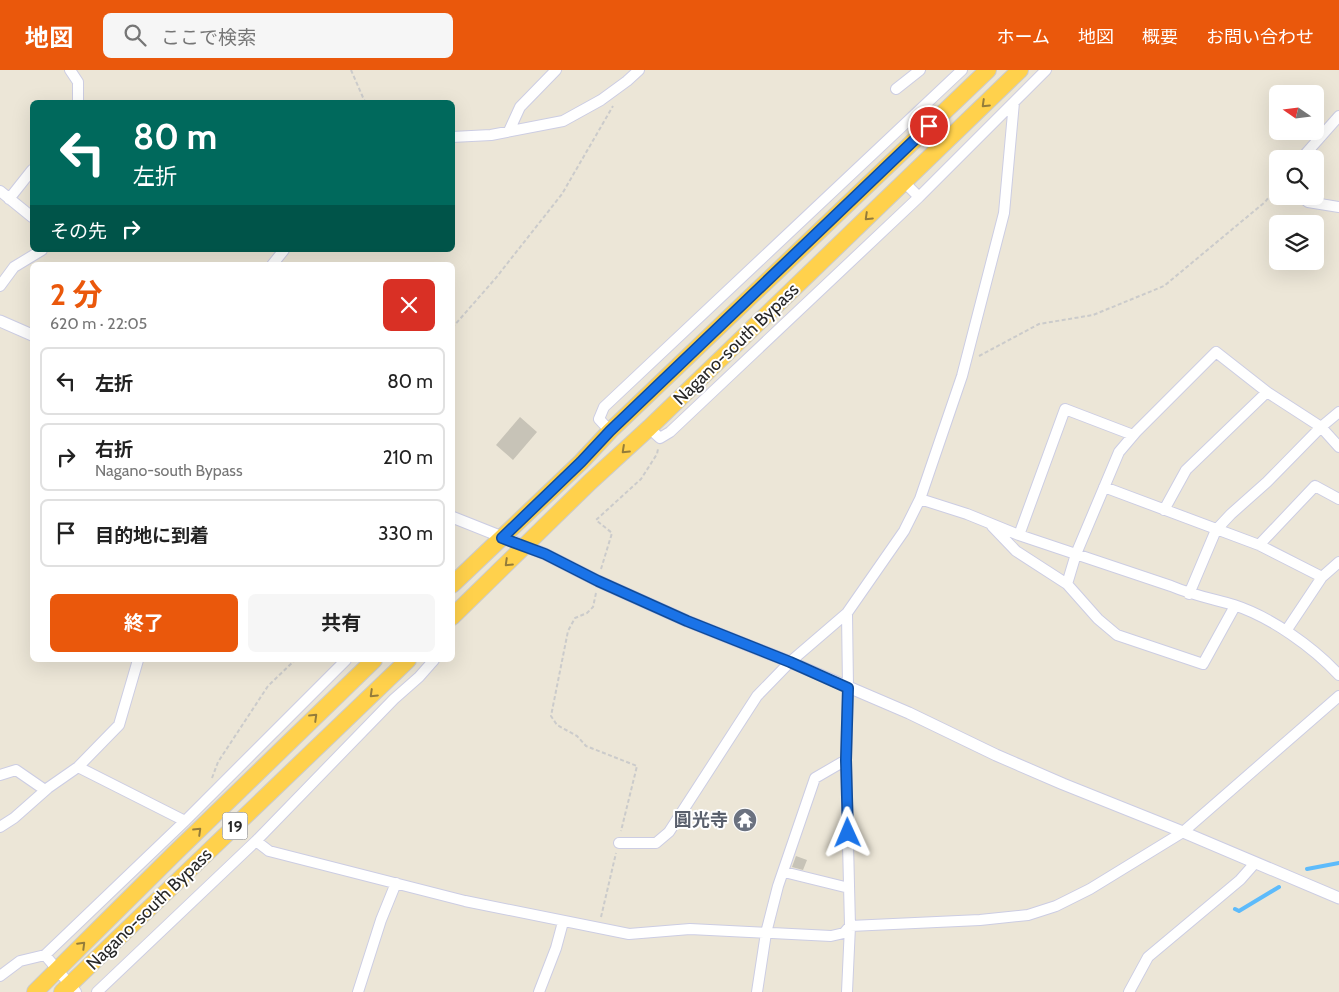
<!DOCTYPE html>
<html lang="ja">
<meta charset="utf-8">
<style>
body{margin:0;font-family:Cabin,"Noto Sans JP",sans-serif;background:#f6f6f6;color:#222;height:100vh;display:flex;flex-direction:column;font-size:19px;white-space:nowrap}
*{box-sizing:border-box;margin:0}
p{font-size:16px;color:#767676}
.icon{flex:none;width:28px;height:28px;fill:none;stroke:currentColor;stroke-width:2;stroke-linecap:round;stroke-linejoin:round}
.map{position:relative;flex:1;overflow:hidden}
.details{position:absolute;left:30px;top:192px;width:425px;height:400px;display:flex;flex-direction:column;background:#fff;border-radius:8px;box-shadow:0 5px 20px #0002}
.details>*{flex:none}
.hud{position:absolute;left:30px;top:30px;width:425px;height:152px;border-radius:8px;box-shadow:0 5px 20px #0002;background:#00695c;color:#fff;overflow:hidden}
.needle{width:32px;rotate:284deg}
.tools{position:absolute;left:1269px;top:15px;display:grid;gap:10px}
.tools a{display:grid;place-items:center;width:55px;height:55px;border-radius:8px;background:#fff;box-shadow:0 5px 20px #0002;font-size:25px}
.pin{position:absolute;display:grid;place-items:center;width:42px;height:42px;color:#fff;margin:-21px;border:2px solid #fff;border-radius:50%;box-shadow:0 1px 5px #0007}
.me{position:absolute;width:55px;margin:-28px;rotate:359deg;stroke-linejoin:round;filter:drop-shadow(0 0 4px #0008)}
.turn{display:flex;align-items:center;gap:18px;height:105px;padding:0 20px;font-size:22px}
.turn .icon{width:65px;height:65px;stroke-width:2.5}
.turn b{display:block;font-size:35px;line-height:42px}
.then{display:flex;align-items:center;height:48px;padding:0 20px;background:#0003;gap:10px;font-size:19px}
.round{display:grid;place-items:center;flex:none;width:52px;height:52px;border-radius:8px;background:#f6f6f6}
.head{display:flex;align-items:center;justify-content:space-between;height:85px;padding:0 20px}
h1{font-size:30px;font-weight:700;line-height:38px;color:#ea580c}
.cta{display:flex;gap:10px;margin-top:auto;padding:10px 20px}
.cta a{flex:1;height:58px;border-radius:8px;background:#ea580c;color:#fff;font-size:20px;font-weight:700;line-height:58px;text-align:center}
.cta a+a{background:#f6f6f6;color:#222}
ul{padding:0;list-style:none}
li{display:flex;align-items:center;gap:15px;height:68px;margin:0 10px 8px;padding:0 10px;border:2px solid #e0e0e0;border-radius:8px}
li div{flex:1}
li b{display:block;font-size:19px}
li em{font-style:normal}
header{display:flex;align-items:center;gap:30px;box-sizing:border-box;height:70px;padding:0 25px;background:#ea580c;color:#fff}
header strong{font-size:24px}
nav{display:flex;gap:28px;margin-inline-start:auto;font-size:18px}
.search{width:350px;height:45px;background:#f6f6f6;display:flex;align-items:center;gap:12px;box-sizing:border-box;padding:0 18px;border-radius:8px;color:#767676;font-size:19px}
.map>svg:first-child{display:block}
.lines{fill:none;stroke-linecap:round;stroke-linejoin:round}
.stream{stroke:#5dbbfb;stroke-width:4}
.building{fill:#c7c3b7}
.minor-casing{stroke:#cccde3;stroke-width:12}
.tertiary-casing{stroke:#cccde3;stroke-width:13}
.trunk-casing{stroke:#cbcbcb;stroke-width:18}
.path{stroke:#cbcbcb;stroke-width:2;stroke-dasharray:4 2.5;stroke-linecap:butt}
.minor{stroke:#fff;stroke-width:10}
.tertiary{stroke:#fff;stroke-width:11}
.trunk{stroke:#ffd14c;stroke-width:16}
.oneway{stroke:#947c3a}
.route-casing{stroke:#114b97;stroke-width:12}
.route{stroke:#1a73e8;stroke-width:9}
.labels{text-anchor:middle;stroke-width:4;stroke-linejoin:round;paint-order:stroke}
.shield{fill:#fff;stroke:#686868;stroke-width:1}
.shield-label{font-size:16px;font-weight:bold;fill:#282828}
.street-label{font-size:18px;fill:#282828;stroke:#fff}
.worship-label{font-size:18px;font-weight:bold;fill:#5b616d;stroke:#fff;text-anchor:end}
</style>
<header>
<strong>地図</strong>
<div class="search"><svg class="icon" aria-label="search" viewBox="0 0 24 24"><circle cx="10" cy="10" r="6"/><path d="M15 15l6 6"/></svg>ここで検索</div>
<nav><a>ホーム</a><a>地図</a><a>概要</a><a>お問い合わせ</a></nav>
</header>
<div class="map">
<svg width="1339" height="922" viewBox="0 0 1339 922">
<rect width="100%" height="100%" fill="#ece6d7"/>
<g class="lines">
<path class="stream" d="M 1307,799 L 1339,793
M 1235,839 L 1239,841 L 1279,817"/>
</g>
<path class="building" d="M 520,347 L 537,362 L 513,390 L 496,375 Z
M 796,786 L 807,790 L 803,800 L 792,797 Z"/>
<g class="lines">
<g class="minor-casing">
<path id="minor" d="M 70,0 L 78,12 L 78,32
M 896,19 L 920,0
M 509,61 L 520,37 L 556,0
M 452,67 L 491,65 L 563,51 L 601,30 L 627,11 L 639,0
M 1301,89 L 1339,46
M 904,112 L 919,127
M 0,121 L 32,147
M 1300,126 L 1308,132 L 1339,137
M 9,129 L 32,100
M 272,195 L 284,180
M 0,216 L 14,197 L 42,180
M 649,358 L 660,368 L 670,362 L 919,127 L 1046,0
M 610,361 L 599,349 L 604,337 L 962,0
M 1104,417 L 1259,475 L 1322,507 L 1339,492
M 920,429 L 967,444 L 1019,465 L 1171,516 C 1192,525 1213,529 1234,535 C 1271,547 1313,577 1339,605
M 1164,440 L 1186,400 L 1267,322
M 992,456 L 1016,481 L 1067,514 L 1098,549 L 1117,565 L 1203,594 L 1235,536
M 1019,465 L 1065,339 L 1133,365
M 1259,475 L 1315,416 L 1339,429
M 1067,514 L 1076,484 L 1119,382 L 1136,362 L 1216,282 L 1267,322 L 1321,357 L 1339,377
M 1189,524 L 1216,460 L 1231,444 L 1267,412 L 1321,357 L 1339,342
M 1286,561 L 1322,507
M 78,697 L 185,751
M 0,705 L 16,700 L 45,720 L 78,697 L 119,655 L 138,590
M 0,757 L 14,748 L 48,718
M 256,771 L 269,781 L 465,831 L 629,864 L 690,859 L 831,866 L 844,863 L 850,856 L 980,850 L 1028,845 L 1056,836 L 1090,819 L 1183,762 L 1339,626
M 619,773 L 656,773 L 669,762 L 757,626 L 790,592 L 847,543 L 904,461 L 920,429 L 962,306 L 1004,143 L 1014,32
M 784,802 L 849,818
M 45,885 L 76,922
M 0,906 L 20,891 L 45,885 L 185,751 L 346,590
M 97,922 L 256,771 L 394,629 L 419,607 L 434,590
M 358,922 L 381,850 L 396,813
M 539,922 L 556,878 L 563,852
M 757,922 L 766,863 L 778,816 L 815,708 L 846,690
M 847,922 L 850,856 L 846,690 L 848,618 L 847,543
M 1129,922 L 1148,887 L 1240,810 L 1255,793"/>
</g>
<g class="tertiary-casing">
<path id="tertiary" d="M 0,251 L 32,265
M 452,447 L 545,484 L 598,511 L 687,551 L 790,592 L 909,643 L 996,685 L 1063,714 L 1183,762 L 1339,828"/>
</g>
<g class="trunk-casing">
<path id="trunk" d="M 452,515 L 581,392 L 610,361 L 988,0
M 452,547 L 590,412 L 649,358 L 1020,0
M 35,922 L 175,783 L 374,590
M 62,922 L 408,590"/>
</g>
<path class="path" d="M 351,0 L 365,32
M 452,258 L 495,209 L 562,124 L 613,36
M 979,286 L 1039,254 L 1093,245 L 1164,216 L 1265,132 L 1278,116
M 601,499 L 612,463 L 596,450 L 641,409 L 657,384 L 658,379
M 596,523 L 593,537 L 587,543 L 575,548 L 568,561 L 551,646 L 557,655 L 577,666 L 586,676 L 637,696 L 621,761
M 212,708 L 218,692 L 268,616 L 295,590
M 601,847 L 616,783"/>
<use href="#minor" class="minor"/>
<use href="#tertiary" class="tertiary"/>
<use href="#trunk" class="trunk"/>
</g>
<defs><path id="oneway-chevron" d="M-2-3.5L2.5 0L-2 3.5" fill="none" stroke-width="1.6" stroke-linecap="round" stroke-linejoin="round" transform="scale(1.25)"/></defs>
<g class="oneway">
<use href="#oneway-chevron" transform="translate(985 34) rotate(136)"/>
<use href="#oneway-chevron" transform="translate(868 147) rotate(136)"/>
<use href="#oneway-chevron" transform="translate(625 380) rotate(137)"/>
<use href="#oneway-chevron" transform="translate(508 493) rotate(136)"/>
<use href="#oneway-chevron" transform="translate(373 624) rotate(136)"/>
<use href="#oneway-chevron" transform="translate(314 647) rotate(-44)"/>
<use href="#oneway-chevron" transform="translate(198 761) rotate(-44)"/>
<use href="#oneway-chevron" transform="translate(82 875) rotate(-45)"/>
</g>
<g class="lines">
<g class="route-casing">
<path id="route" d="M 848,763 L 846,690 L 848,618 L 790,592 L 687,551 L 598,511 L 545,484 L 502,468 L 581,392 L 610,361 L 929,56"/>
</g>
<use href="#route" class="route"/>
</g>
<defs>
<g id="temple-disc" transform="scale(1.25)"><circle r="9.5" fill="#6b7280" stroke="#fff"/><path d="M0-6L5-2H3V0L6.5 2.5H4V6H1.5V3h-3V6H-4V2.5H-6.5L-3 0V-2H-5Z" fill="#fff"/></g>
</defs>
<g fill-rule="evenodd">
<use href="#temple-disc" x="745" y="750"/>
</g>
<g class="labels">
<rect class="shield" x="222.5" y="742.5" width="25" height="27" rx="4"/>
<g class="shield-label">
<text x="235" y="762">19</text>
</g>
<g class="street-label">
<text transform="translate(736 274) rotate(-44)" y="6">Nagano-south Bypass</text>
<text transform="translate(149 839) rotate(-44)" y="6">Nagano-south Bypass</text>
</g>
<g class="worship-label">
<text x="728" y="756">圓光寺</text>
</g>
</g>
</svg>
<div class="tools">
<a><svg class="needle" viewBox="-14 -14 28 28"><path d="M0-13l5 13h-10z" fill="#e53935"/><path d="M0 13l5-13h-10z" fill="#767676"/></svg></a>
<a><svg class="icon" aria-label="search" viewBox="0 0 24 24"><circle cx="10" cy="10" r="6"/><path d="M15 15l6 6"/></svg></a>
<a><svg class="icon" aria-label="layers" viewBox="0 0 24 24"><path d="M12 4l9 5-9 5-9-5zM3 14l9 5 9-5"/></svg></a>
</div>
<div class="pin" style="left:929px;top:56px;background:#d93025"><svg class="icon" aria-label="arrive" viewBox="0 0 24 24"><path d="M6 21V4h12l-3 4 3 4H6"/></svg></div>
<svg class="me" style="left:848px;top:763px" viewBox="-20 -20 40 40"><path d="M0-17L14 15 0 8-14 15z" fill="#1a73e8" stroke="#fff" stroke-width="4"/></svg>
<div class="hud">
<div class="turn"><svg class="icon" aria-label="left" viewBox="0 0 24 24"><path d="M17 20v-9H6M10 6l-5 5 5 5"/></svg><div><b>80 m</b>左折</div></div>
<div class="then">その先<svg class="icon" aria-label="right" viewBox="0 0 24 24"><path d="M7 20v-9h11M14 6l5 5-5 5"/></svg></div>
</div>
<section class="details">
<div class="head"><div><h1>2 分</h1><p>620 m · 22:05</p></div><a class="round" style="background:#d93025;color:#fff"><svg class="icon" aria-label="close" viewBox="0 0 24 24"><path d="M6 6l12 12M18 6L6 18"/></svg></a></div>
<ul>
<li><svg class="icon" aria-label="left" viewBox="0 0 24 24"><path d="M17 20v-9H6M10 6l-5 5 5 5"/></svg><div><b>左折</b></div><em>80 m</em></li>
<li><svg class="icon" aria-label="right" viewBox="0 0 24 24"><path d="M7 20v-9h11M14 6l5 5-5 5"/></svg><div><b>右折</b><p>Nagano-south Bypass</p></div><em>210 m</em></li>
<li><svg class="icon" aria-label="arrive" viewBox="0 0 24 24"><path d="M6 21V4h12l-3 4 3 4H6"/></svg><div><b>目的地に到着</b></div><em>330 m</em></li>
</ul>
<div class="cta"><a>終了</a><a>共有</a></div>
</section>
</div>
